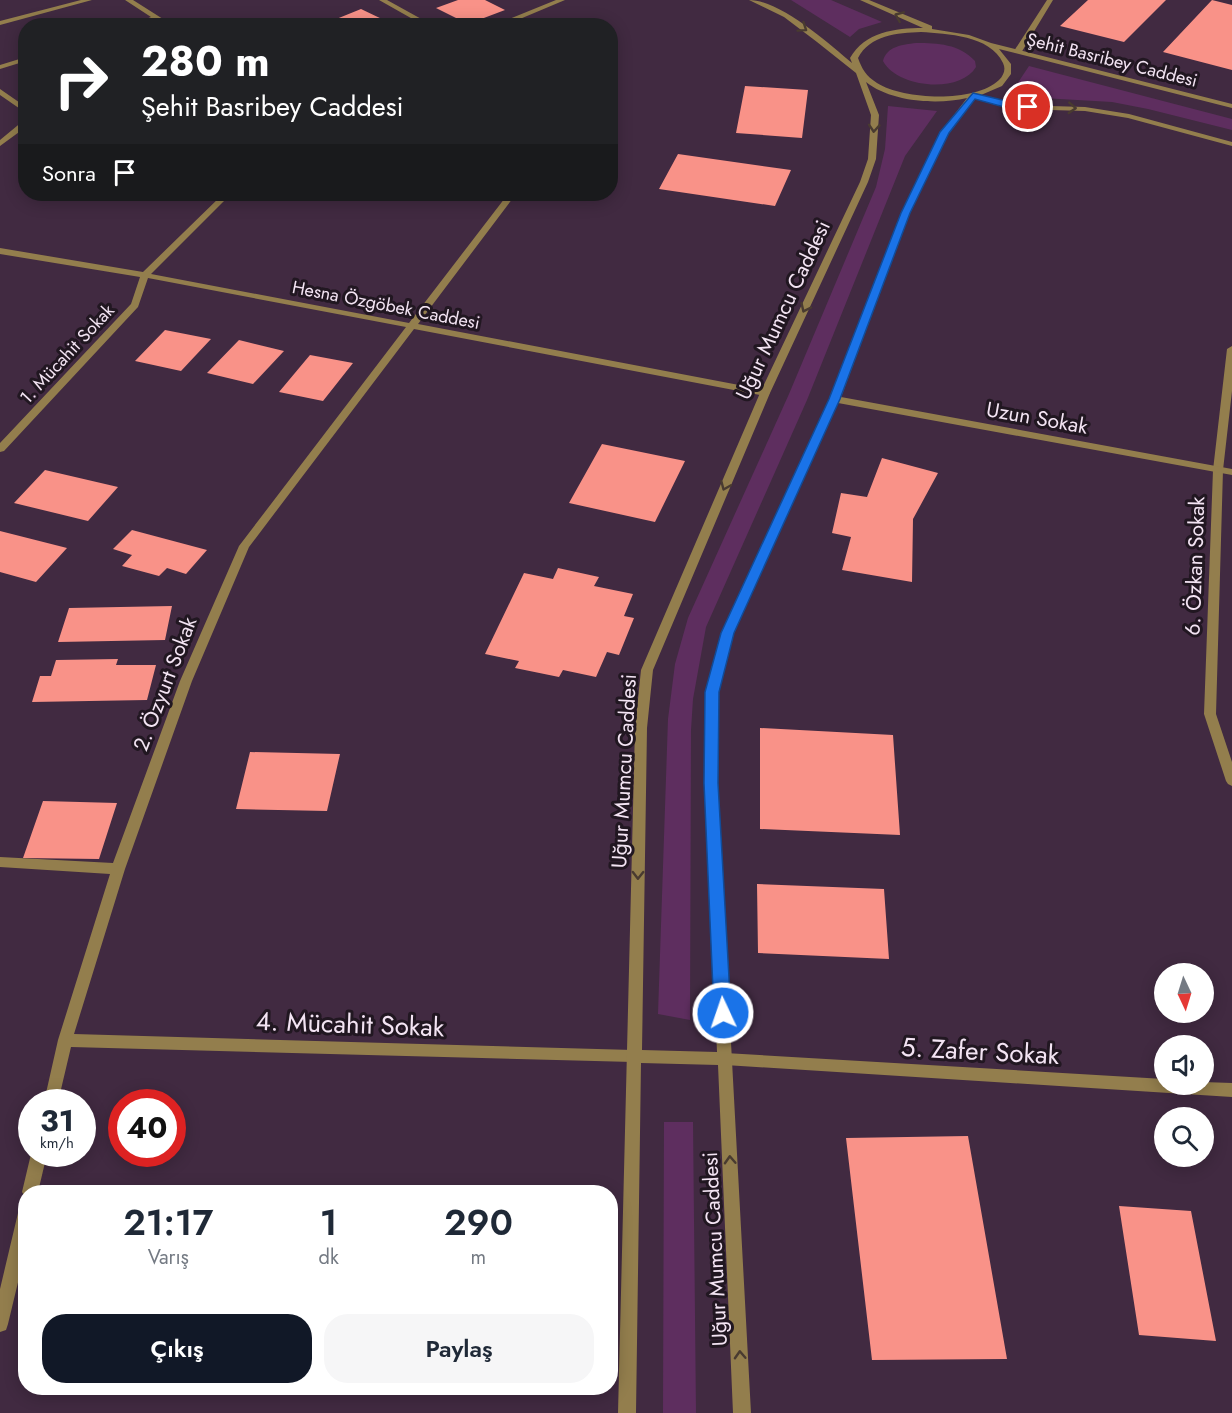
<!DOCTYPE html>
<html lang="tr">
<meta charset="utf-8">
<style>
body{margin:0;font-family:Jost,sans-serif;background:#f6f6f7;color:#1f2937;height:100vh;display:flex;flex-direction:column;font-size:22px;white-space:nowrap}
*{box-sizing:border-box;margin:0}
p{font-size:20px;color:#747a83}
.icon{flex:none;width:33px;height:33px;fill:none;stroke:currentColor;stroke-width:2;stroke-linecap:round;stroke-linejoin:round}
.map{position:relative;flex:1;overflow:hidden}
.panel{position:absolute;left:18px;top:1185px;width:600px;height:210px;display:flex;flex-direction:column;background:#fff;border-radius:24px;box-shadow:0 3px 15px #0003}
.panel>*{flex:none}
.top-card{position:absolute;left:18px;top:18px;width:600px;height:183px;border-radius:24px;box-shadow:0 3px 15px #0003;background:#202124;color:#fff;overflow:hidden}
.needle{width:39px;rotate:176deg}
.controls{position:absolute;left:1154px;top:963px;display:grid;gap:12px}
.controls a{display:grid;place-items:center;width:60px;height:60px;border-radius:50%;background:#fff;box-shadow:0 3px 15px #0003;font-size:30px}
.speed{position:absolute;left:18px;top:1089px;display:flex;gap:12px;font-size:30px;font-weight:700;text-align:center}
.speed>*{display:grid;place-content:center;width:78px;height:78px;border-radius:50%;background:#fff;box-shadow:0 3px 15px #0003;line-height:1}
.speed small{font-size:15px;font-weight:400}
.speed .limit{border:9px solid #d22;background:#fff;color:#111}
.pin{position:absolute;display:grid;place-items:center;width:51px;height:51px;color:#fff;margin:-26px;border:3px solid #fff;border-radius:50%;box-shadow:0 2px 6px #0007}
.me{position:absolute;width:66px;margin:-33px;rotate:357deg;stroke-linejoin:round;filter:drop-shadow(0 0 4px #0008)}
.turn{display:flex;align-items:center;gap:21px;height:126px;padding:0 24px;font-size:27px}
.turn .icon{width:78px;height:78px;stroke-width:2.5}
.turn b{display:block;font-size:42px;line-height:51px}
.then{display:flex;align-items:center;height:57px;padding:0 24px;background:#0003;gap:12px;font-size:22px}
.eta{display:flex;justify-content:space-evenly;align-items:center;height:102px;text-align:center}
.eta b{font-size:36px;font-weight:600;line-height:42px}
.cta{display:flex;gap:12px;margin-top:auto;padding:12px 24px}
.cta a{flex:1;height:69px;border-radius:24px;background:#111827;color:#fff;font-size:24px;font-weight:600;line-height:69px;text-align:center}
.cta a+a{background:#f6f6f7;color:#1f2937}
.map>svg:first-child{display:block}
.green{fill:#5e2e5f}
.building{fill:#f99288}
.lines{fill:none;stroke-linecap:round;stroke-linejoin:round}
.minor{fill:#937e4d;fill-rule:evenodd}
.tertiary{fill:#937e4d;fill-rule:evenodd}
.oneway{stroke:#493b30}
.route{fill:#1a73e8;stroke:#114b97;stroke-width:1.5}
.labels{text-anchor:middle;stroke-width:6;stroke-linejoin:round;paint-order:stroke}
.far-street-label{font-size:18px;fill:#f3e4f3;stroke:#211721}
.street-label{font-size:21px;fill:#f3e4f3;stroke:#211721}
.near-street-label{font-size:26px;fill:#f3e4f3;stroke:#211721}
</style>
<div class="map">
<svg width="1232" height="1413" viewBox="0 0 1232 1413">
<rect width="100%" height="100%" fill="#412a41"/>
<path class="green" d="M 791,0 L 831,0 L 882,22 L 859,29 L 850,37 Z
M 916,43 C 938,43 959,44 975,61 L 976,67 C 960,94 897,88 883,61 C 887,46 902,45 916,43 Z
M 1029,66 L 1232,119 L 1232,130 L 1148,109 L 1112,102 L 1009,96 Z
M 888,106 L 937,111 L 905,156 L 807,400 L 706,627 L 693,699 L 691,730 L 690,1020 L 658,1014 L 668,719 L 675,664 L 688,618 L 789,394 L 876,187 L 885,149 Z
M 664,1122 L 693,1122 L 696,1413 L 663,1413 Z"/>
<path class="building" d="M 458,0 L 485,0 L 505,10 L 468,24 L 436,8 Z
M 1088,0 L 1166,0 L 1124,42 L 1060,26 Z
M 1212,0 L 1232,5 L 1232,70 L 1163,52 Z
M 361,9 L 384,20 L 370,26 L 319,26 Z
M 745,86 L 808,90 L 802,138 L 736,133 Z
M 678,154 L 791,170 L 775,206 L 659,189 Z
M 165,330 L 211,339 L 181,371 L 135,361 Z
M 239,340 L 284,351 L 253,384 L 207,373 Z
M 310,355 L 353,363 L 323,401 L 279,392 Z
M 602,444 L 685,461 L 655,522 L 569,503 Z
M 882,458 L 938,473 L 913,519 L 912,582 L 842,570 L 851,537 L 832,533 L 841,493 L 867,497 Z
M 45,470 L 118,487 L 88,521 L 14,503 Z
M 132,530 L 207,550 L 186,574 L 167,568 L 159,576 L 122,566 L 132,555 L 113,549 Z
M 0,531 L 67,548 L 36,582 L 0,572 Z
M 558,568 L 599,577 L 594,586 L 633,594 L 624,616 L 634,618 L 619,655 L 607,652 L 596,677 L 563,670 L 559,677 L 515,668 L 519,661 L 485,654 L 524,573 L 553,579 Z
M 172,606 L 165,640 L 58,642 L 69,608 Z
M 118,659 L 116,665 L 156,665 L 147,700 L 32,702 L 40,676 L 51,676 L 56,660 Z
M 760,728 L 893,735 L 900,835 L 760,829 Z
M 250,752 L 340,754 L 327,811 L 236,809 Z
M 43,801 L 117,803 L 99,859 L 23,858 Z
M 757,884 L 884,889 L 889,959 L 758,953 Z
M 968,1136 L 1007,1359 L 872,1360 L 846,1138 Z
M 1119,1206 L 1191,1211 L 1216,1341 L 1139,1335 Z
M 377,1388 L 549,1388 L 549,1391 Z"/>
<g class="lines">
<path class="minor" d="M 81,0 L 92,0 L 0,25 L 0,21 Z
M 125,0 L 133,0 L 174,26 L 165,26 L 156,20 L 139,26 L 128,26 L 151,17 Z
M 379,0 L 387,0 L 434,26 L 425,26 Z
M 556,0 L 565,0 L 503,26 L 492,26 Z
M 1047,0 L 1053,0 L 1021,53 L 1015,53 L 1014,51 Z
M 26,57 L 26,61 L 0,69 L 0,65 Z
M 0,89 L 26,107 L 26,113 L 0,95 Z
M 23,121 L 26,121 L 26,127 L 0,146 L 0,140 Z
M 223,194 L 231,194 L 151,274 L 409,323 L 508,194 L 516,194 L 418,324 L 765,390 L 770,393 L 765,396 L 414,329 L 249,547 L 192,681 L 125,869 L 74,1034 L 633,1050 L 638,1051 L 640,1056 L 638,1061 L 633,1062 L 71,1047 L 58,1102 L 44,1102 L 58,1040 L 110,874 L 0,867 L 0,857 L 113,863 L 180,681 L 239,546 L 406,327 L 148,278 L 138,307 L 4,451 L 0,452 L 0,443 L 131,304 L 140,277 L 0,254 L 0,248 L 143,272 Z
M 1232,346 L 1232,391 L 1223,470 L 1216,714 L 1232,762 L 1232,786 L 1228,784 L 1226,781 L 1204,714 L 1213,470 L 1227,349 Z
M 725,1053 L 1164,1079 L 1164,1084 L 1203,1084 L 1203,1082 L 1232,1083 L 1232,1097 L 725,1065 L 720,1064 L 718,1059 L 720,1054 Z
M 31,1154 L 47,1154 L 38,1192 L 26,1192 L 26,1198 L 22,1192 Z
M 26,1206 L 26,1249 L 8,1324 L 6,1330 L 0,1332 L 0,1289 L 18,1213 L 20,1208 Z"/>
<path class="tertiary" d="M 749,0 C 780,0 828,43 852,63 L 850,58 C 865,32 895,28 923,28 L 860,0 L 869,0 L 932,26 L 932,29 L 969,35 L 991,43 L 1232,104 L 1232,108 L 999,49 L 1011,64 L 1011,74 L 1002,86 L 981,95 L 1015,105 L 1085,107 L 1129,114 L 1232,142 L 1232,146 L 1128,118 L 1085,111 L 1015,109 L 975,98 L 949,132 L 910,213 L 841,397 L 1232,469 L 1232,475 L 838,403 L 734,633 L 718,691 L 717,783 L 751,1413 L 733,1413 L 718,1065 L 641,1063 L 636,1413 L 618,1413 L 635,728 L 641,670 L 760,393 L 860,182 L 868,159 L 871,115 L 856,73 L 817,42 L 784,17 ZM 921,32 C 947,34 990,35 1003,63 C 1006,69 1004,75 999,80 C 975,103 904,100 877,83 C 866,76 862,69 858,58 C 870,35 897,33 921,32 ZM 866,82 C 891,102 937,105 967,98 L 941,132 L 902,213 L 830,399 L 722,633 L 706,691 L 705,783 L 717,1052 L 642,1050 L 647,728 L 653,670 L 770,393 L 868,182 L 876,159 L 879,115 Z"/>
</g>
<defs><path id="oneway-chevron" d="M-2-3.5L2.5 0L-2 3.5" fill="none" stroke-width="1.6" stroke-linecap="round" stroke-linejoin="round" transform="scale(1.5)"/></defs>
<g class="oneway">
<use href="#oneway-chevron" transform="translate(899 16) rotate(-157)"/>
<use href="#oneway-chevron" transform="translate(803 28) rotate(34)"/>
<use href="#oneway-chevron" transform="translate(1072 108) rotate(3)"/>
<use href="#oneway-chevron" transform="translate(874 128) rotate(94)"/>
<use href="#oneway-chevron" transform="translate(805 308) rotate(115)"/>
<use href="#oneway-chevron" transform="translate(725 486) rotate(113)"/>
<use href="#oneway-chevron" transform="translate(638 875) rotate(91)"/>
<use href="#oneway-chevron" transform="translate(730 1160) rotate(-93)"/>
<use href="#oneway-chevron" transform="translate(740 1355) rotate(-93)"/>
</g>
<path class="route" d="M 973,93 L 1032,107 L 1015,110 L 975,99 L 949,133 L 910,213 L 840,399 L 734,633 L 719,692 L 718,783 L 731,1013 L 728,1018 L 717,1018 L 714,1013 L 704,783 L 705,692 L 721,633 L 829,399 L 901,213 L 940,132 Z"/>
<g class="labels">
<g class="far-street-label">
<text transform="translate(1112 60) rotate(14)" y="6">Şehit Basribey Caddesi</text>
<text transform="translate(386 305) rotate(11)" y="6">Hesna Özgöbek Caddesi</text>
<text transform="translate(67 354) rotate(-47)" y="6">1. Mücahit Sokak</text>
</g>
<g class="street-label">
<text transform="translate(783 310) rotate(-65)" y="7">Uğur Mumcu Caddesi</text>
<text transform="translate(1037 418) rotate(10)" y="7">Uzun Sokak</text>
<text transform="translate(1195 566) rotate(-88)" y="7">6. Özkan Sokak</text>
<text transform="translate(165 684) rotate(-69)" y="7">2. Özyurt Sokak</text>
<text transform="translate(624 771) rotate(-87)" y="7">Uğur Mumcu Caddesi</text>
<text transform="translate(715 1249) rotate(-93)" y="7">Uğur Mumcu Caddesi</text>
</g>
<g class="near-street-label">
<text transform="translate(350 1024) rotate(2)" y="9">4. Mücahit Sokak</text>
<text transform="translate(980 1051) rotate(3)" y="9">5. Zafer Sokak</text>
</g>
</g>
</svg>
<div class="controls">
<a><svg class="needle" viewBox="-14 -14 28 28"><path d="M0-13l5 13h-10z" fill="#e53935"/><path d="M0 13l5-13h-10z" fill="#747a83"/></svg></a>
<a><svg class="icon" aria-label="sound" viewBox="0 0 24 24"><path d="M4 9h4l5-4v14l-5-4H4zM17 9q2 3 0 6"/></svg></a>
<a><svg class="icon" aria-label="search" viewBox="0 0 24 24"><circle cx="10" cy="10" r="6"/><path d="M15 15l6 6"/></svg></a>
</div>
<div class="speed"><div>31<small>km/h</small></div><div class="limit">40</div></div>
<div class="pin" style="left:1028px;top:107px;background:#d93025"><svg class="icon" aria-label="arrive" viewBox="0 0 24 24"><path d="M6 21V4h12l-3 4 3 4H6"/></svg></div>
<svg class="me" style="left:723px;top:1013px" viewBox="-20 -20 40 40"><circle r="17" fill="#1a73e8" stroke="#fff" stroke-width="3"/><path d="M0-11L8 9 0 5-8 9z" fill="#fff"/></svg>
<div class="top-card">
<div class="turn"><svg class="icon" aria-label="right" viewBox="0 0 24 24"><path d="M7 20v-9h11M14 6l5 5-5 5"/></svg><div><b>280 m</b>Şehit Basribey Caddesi</div></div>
<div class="then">Sonra<svg class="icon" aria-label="arrive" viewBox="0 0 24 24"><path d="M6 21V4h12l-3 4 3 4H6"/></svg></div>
</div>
<section class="panel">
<div class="eta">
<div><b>21:17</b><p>Varış</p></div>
<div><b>1</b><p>dk</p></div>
<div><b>290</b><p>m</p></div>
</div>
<div class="cta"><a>Çıkış</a><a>Paylaş</a></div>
</section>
</div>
